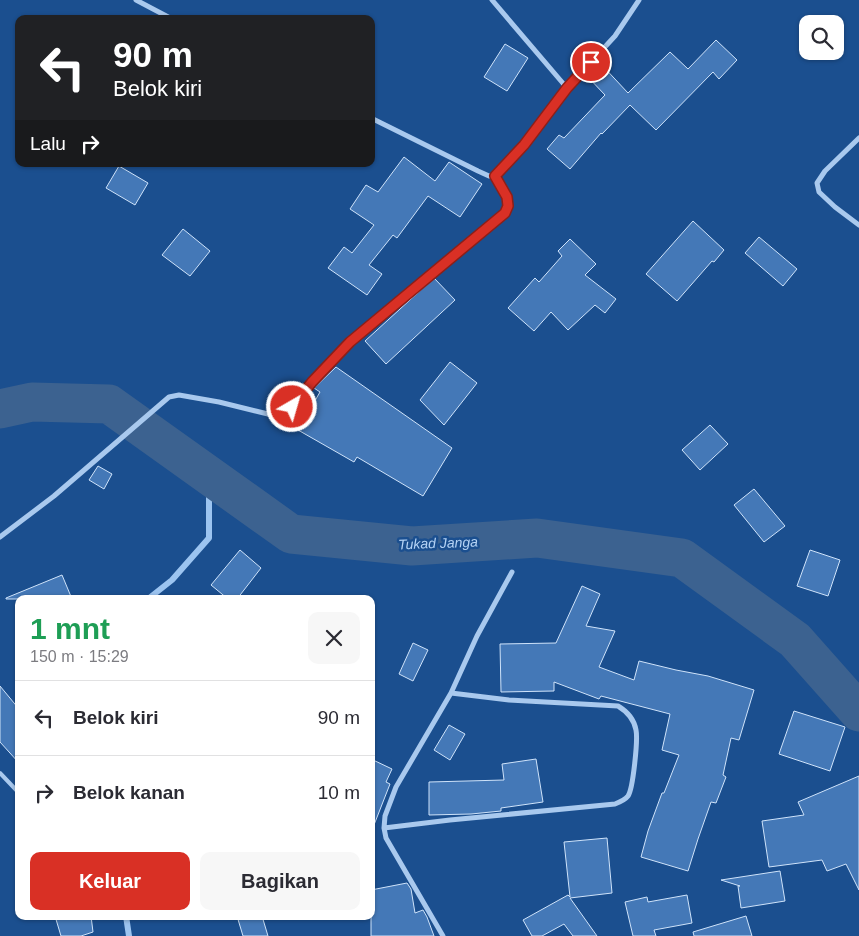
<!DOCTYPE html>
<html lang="id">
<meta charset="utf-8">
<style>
body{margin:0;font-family:Arial,sans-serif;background:#f7f7f7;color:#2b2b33;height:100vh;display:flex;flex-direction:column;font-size:19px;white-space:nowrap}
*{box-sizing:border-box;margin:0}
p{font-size:16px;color:#7c7c81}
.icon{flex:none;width:28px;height:28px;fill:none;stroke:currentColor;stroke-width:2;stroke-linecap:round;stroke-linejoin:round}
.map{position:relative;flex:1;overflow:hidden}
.panel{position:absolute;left:15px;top:595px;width:360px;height:325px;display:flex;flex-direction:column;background:#fff;border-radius:10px;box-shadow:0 1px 4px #0004}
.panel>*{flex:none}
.banner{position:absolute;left:15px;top:15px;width:360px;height:152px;border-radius:10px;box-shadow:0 1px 4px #0004;background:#202124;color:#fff;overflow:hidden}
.controls{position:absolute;left:799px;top:15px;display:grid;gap:10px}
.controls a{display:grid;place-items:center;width:45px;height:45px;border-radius:10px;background:#fff;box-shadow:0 1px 4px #0004;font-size:25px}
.pin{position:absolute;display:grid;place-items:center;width:42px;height:42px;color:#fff;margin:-21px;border:2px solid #fff;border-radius:50%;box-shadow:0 1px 5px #0007}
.me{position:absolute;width:55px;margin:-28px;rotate:38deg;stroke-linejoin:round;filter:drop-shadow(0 0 4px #0008)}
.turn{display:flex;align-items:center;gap:18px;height:105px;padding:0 15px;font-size:22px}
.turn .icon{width:65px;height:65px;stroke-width:2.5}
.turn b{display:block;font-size:35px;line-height:42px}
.then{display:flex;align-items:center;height:48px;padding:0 15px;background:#0003;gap:10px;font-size:19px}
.round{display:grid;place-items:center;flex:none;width:52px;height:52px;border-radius:10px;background:#f7f7f7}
.overview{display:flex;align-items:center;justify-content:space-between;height:85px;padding:0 15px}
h1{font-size:30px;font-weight:600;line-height:38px;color:#1e9e55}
.action{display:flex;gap:10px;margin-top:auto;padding:10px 15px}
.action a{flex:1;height:58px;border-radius:10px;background:#d93025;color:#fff;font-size:20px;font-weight:600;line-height:58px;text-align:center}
.action a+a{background:#f7f7f7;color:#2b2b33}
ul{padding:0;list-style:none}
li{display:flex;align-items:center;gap:15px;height:75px;padding:0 15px;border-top:1px solid #e1e1e2}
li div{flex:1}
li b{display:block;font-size:19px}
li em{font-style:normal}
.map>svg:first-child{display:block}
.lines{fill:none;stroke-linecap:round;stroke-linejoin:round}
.stream{stroke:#9cc4f0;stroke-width:6}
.river{stroke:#3c6290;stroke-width:39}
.building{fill:#4478b7;stroke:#cfe3fa}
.lane{stroke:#a9c9ee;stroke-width:4}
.street{stroke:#a9c9ee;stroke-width:5}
.route-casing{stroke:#8d1f18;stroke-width:12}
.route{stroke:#d93025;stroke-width:9}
.labels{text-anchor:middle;stroke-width:5;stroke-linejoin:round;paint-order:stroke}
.water-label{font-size:14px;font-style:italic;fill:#b5d3f5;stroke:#1b4f8f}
</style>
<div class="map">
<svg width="859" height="936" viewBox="0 0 859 936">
<rect width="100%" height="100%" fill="#1b4f8f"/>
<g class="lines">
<path class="stream" d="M 148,599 L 172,580 L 209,538 L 209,475
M 126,916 L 129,936"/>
<path class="river" d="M 0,409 L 32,402 L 109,404 L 291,534 L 412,546 L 537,538 L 682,558 L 795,640 L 859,712"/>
</g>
<path class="building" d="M 716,40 L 737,60 L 719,79 L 713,72 L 656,130 L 630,105 L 602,134 L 601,133 L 570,169 L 547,149 L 559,135 L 564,138 L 605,95 L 586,75 L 600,63 L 628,93 L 670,52 L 688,69 Z
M 505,44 L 528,58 L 507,91 L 484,77 Z
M 404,157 L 435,181 L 449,162 L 482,184 L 460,217 L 428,196 L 397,238 L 393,235 L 369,265 L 382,274 L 367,295 L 328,268 L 344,247 L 352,253 L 374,225 L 350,209 L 366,185 L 378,192 Z
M 119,166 L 148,183 L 135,205 L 106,188 Z
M 693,221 L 724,250 L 714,262 L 712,261 L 677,301 L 646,274 Z
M 183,229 L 210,251 L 190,276 L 162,255 Z
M 759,237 L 797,269 L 783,286 L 745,253 Z
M 570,239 L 596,264 L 585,275 L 616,299 L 605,313 L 595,305 L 568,330 L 551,312 L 534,331 L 508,308 L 535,278 L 539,282 L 562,256 L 558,251 Z
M 434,278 L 455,300 L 386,364 L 365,341 Z
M 450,362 L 477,383 L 444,425 L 420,400 Z
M 336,367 L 452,448 L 423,496 L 357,457 L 354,462 L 298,430 L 320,392 L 314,388 Z
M 710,425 L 728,444 L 700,470 L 682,450 Z
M 98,466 L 112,474 L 104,489 L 89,480 Z
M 754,489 L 785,526 L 764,542 L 734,505 Z
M 240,550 L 261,568 L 237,599 L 228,599 L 211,585 Z
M 810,550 L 840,560 L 828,596 L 797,586 Z
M 62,575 L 72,599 L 6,599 L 6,598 Z
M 582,586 L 600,594 L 586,626 L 615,631 L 599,667 L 634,680 L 639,661 L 676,670 L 708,676 L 754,690 L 739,740 L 731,738 L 723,775 L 726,777 L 716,803 L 711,802 L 698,839 L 688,871 L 641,857 L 648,831 L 662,793 L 664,793 L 679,755 L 662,750 L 670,714 L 601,696 L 599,699 L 554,682 L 554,691 L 501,692 L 500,644 L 556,643 Z
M 413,643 L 428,650 L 413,681 L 399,674 Z
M 0,686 L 19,709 L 19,763 L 0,742 Z
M 794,711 L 845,727 L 830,771 L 779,754 Z
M 449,725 L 465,734 L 450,760 L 434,750 Z
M 371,759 L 392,769 L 386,782 L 390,784 L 372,830 Z
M 536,759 L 543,802 L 501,808 L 501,811 L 471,814 L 429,815 L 429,782 L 504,780 L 502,764 Z
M 859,776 L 859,890 L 846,864 L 827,871 L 822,860 L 769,867 L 762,821 L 804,815 L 798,802 Z
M 607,838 L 612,893 L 570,898 L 597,936 L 573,936 L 564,924 L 542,936 L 532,936 L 523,920 L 568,895 L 570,897 L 564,842 Z
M 780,871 L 785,901 L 741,908 L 738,886 L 740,886 L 721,880 Z
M 407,883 L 411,889 L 415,913 L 423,910 L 427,917 L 434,936 L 371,936 L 371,890 Z
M 687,895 L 692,923 L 654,930 L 656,936 L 633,936 L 625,902 L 647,897 L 648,902 Z
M 55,916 L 91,916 L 93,932 L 81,936 L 61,936 Z
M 237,916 L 262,916 L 268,936 L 243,936 Z
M 746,916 L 752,936 L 694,936 L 693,932 Z"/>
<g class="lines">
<path class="lane" d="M 0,773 L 19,793"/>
<path class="street" d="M 136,0 L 172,19
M 492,0 L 567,88
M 371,118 L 478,171 L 489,176 L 495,176
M 859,138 L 825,171 L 817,183 L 819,192 L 835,207 L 859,225
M 0,537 L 54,496 L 169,397 L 179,395 L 219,402 L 268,414 L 282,413 L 292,407 L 312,382 L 350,342 L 505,213 L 508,206 L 507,197 L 495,176 L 524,145 L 567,88 L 615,36 L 639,0
M 384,828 L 450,820 L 615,804 C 620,802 625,800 628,796 C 633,789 638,740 636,730 C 634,719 628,712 618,706 L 509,700 L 451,693
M 443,936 L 386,838 L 384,828 L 385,816 L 396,787 L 451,693 L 477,636 L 512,572"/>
</g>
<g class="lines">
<g class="route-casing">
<path id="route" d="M 292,407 L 312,382 L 350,342 L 505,213 L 508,206 L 507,197 L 495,176 L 524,145 L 567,88 L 591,62"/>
</g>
<use href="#route" class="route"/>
</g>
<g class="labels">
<g class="water-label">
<text transform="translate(438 543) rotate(-2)" y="5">Tukad Janga</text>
</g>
</g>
</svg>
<div class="controls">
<a><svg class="icon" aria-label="search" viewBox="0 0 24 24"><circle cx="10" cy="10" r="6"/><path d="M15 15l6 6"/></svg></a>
</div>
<div class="pin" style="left:591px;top:62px;background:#d93025"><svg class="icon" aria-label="arrive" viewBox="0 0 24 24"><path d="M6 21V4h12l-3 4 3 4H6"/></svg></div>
<svg class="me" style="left:292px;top:407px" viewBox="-20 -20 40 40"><circle r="17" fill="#d93025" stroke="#fff" stroke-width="3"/><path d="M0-11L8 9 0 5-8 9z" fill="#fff"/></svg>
<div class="banner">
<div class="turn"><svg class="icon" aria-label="left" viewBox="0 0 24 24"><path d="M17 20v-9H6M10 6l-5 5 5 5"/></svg><div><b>90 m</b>Belok kiri</div></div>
<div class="then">Lalu<svg class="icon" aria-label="right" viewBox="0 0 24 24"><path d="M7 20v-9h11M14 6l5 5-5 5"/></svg></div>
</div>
<section class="panel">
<div class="overview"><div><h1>1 mnt</h1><p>150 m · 15:29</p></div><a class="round"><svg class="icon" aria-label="close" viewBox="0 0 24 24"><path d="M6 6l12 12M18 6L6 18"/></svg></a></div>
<ul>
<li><svg class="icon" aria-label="left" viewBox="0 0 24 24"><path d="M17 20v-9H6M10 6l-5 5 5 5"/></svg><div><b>Belok kiri</b></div><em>90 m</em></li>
<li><svg class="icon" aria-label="right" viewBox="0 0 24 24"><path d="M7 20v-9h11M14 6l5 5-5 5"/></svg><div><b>Belok kanan</b></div><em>10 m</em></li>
</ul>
<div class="action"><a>Keluar</a><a>Bagikan</a></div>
</section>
</div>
